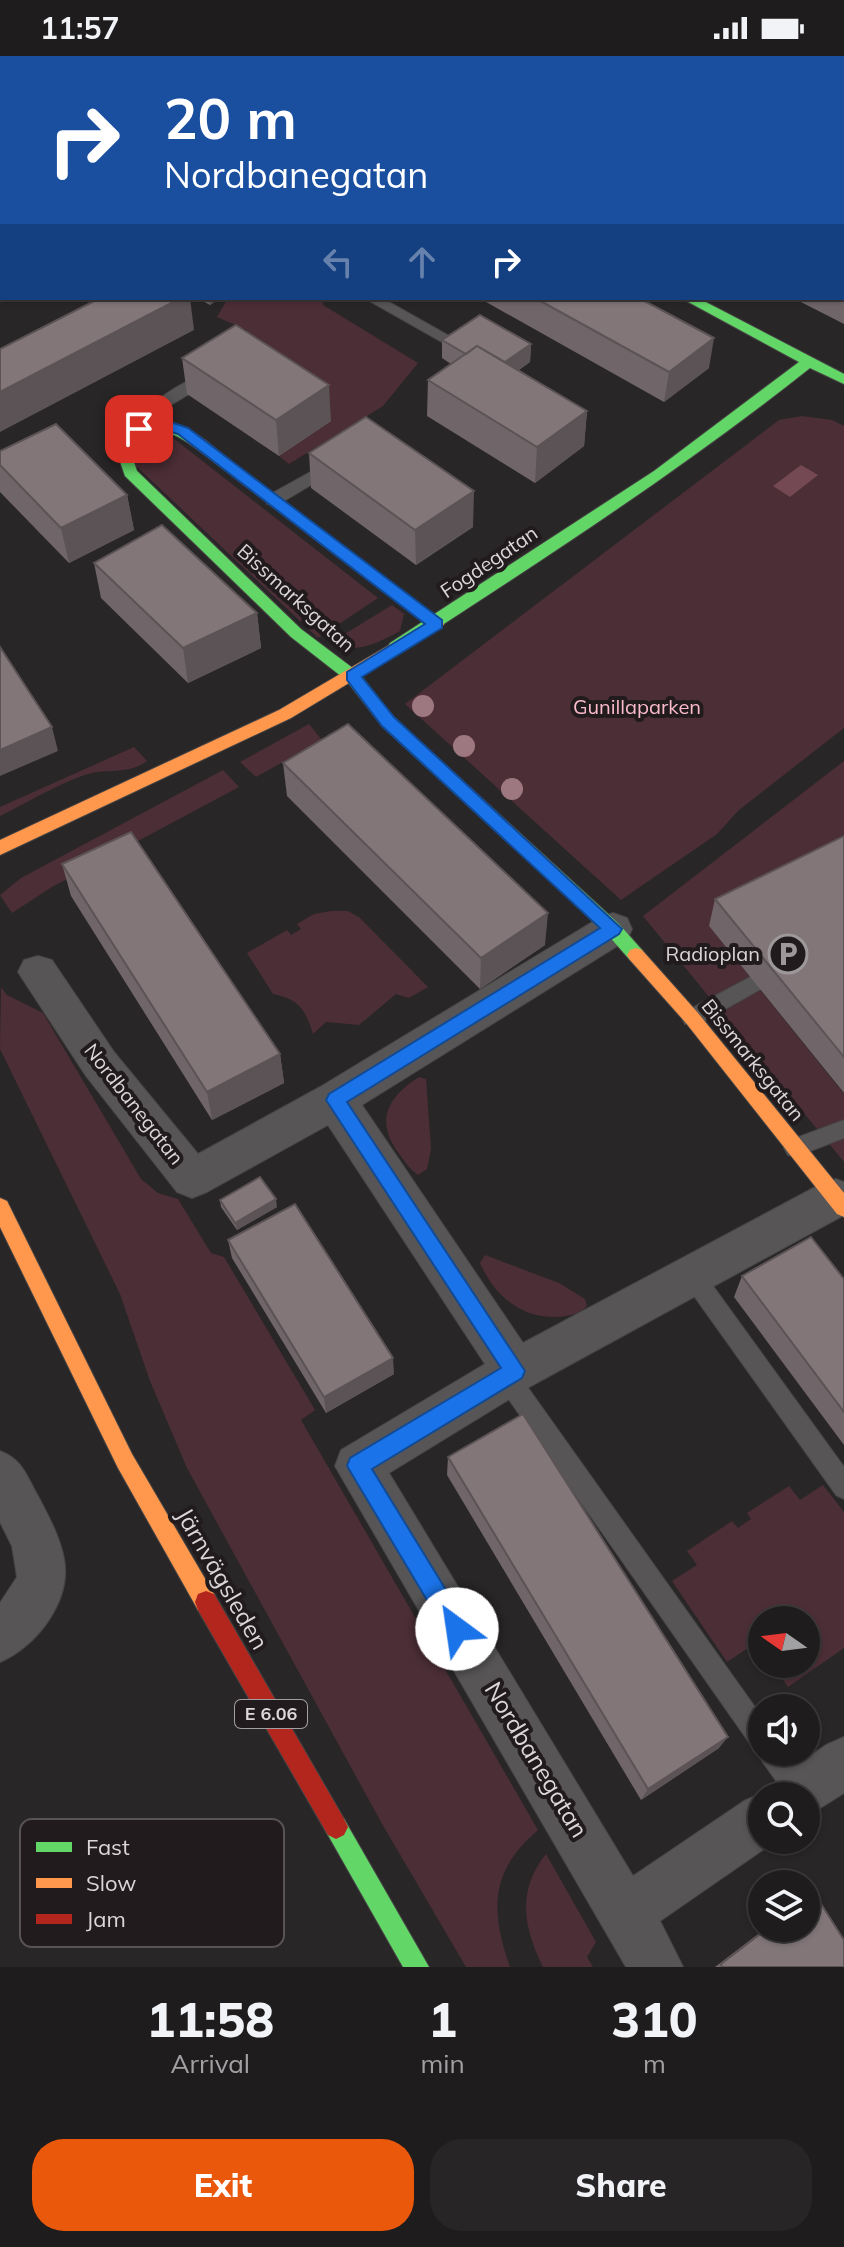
<!DOCTYPE html>
<meta charset="utf-8">
<style>
body{margin:0;font-family:Mulish,sans-serif;background:#272526;color:#f1f3f6;height:100vh;display:flex;flex-direction:column;font-size:30px;white-space:nowrap}
*{box-sizing:border-box;margin:0}
p{font-size:26px;color:#a1a1a4}
.icon{flex:none;width:44px;height:44px;fill:none;stroke:currentColor;stroke-width:2;stroke-linecap:round;stroke-linejoin:round}
.map{position:relative;height:1911px;overflow:hidden}
.panel{display:flex;flex-direction:column;background:#1f1c1d;flex:1}
.panel>*{flex:none}
.banner{position:absolute;left:0px;top:0px;width:844px;height:244px;box-shadow:0 2px 6px #0004,0 0 0 2px #3c3a3b;background:#1a4fa0;color:#fff;overflow:hidden}
.needle{width:52px;rotate:284deg}
.buttons{position:absolute;left:748px;top:1550px;display:grid;gap:16px}
.buttons a{display:grid;place-items:center;width:72px;height:72px;border-radius:50%;background:#1f1c1d;box-shadow:0 2px 6px #0004,0 0 0 2px #3c3a3b;font-size:40px}
.pin{position:absolute;display:grid;place-items:center;width:68px;height:68px;color:#fff;margin:-34px;border-radius:16px;box-shadow:0 4px 12px #0006}
.me{position:absolute;width:88px;margin:-44px;rotate:329deg;stroke-linejoin:round;filter:drop-shadow(0 0 6px #0008)}
.turn{display:flex;align-items:center;gap:28px;height:168px;padding:0 32px;font-size:36px}
.turn .icon{width:104px;height:104px;stroke-width:2.5}
.turn b{display:block;font-size:56px;line-height:68px}
.lanes{display:flex;align-items:center;height:76px;padding:0 32px;background:#0003;justify-content:center;gap:40px;direction:ltr}
.lanes .off{opacity:.35}
.eta{display:flex;justify-content:space-evenly;align-items:center;height:136px;text-align:center}
.eta b{font-size:48px;font-weight:800;line-height:56px}
.action{display:flex;gap:16px;margin-top:auto;padding:16px 32px}
.action a{flex:1;height:92px;border-radius:32px;background:#ea580c;color:#fff;font-size:32px;font-weight:800;line-height:92px;text-align:center}
.action a+a{background:#272526;color:#f1f3f6}
.status{display:flex;justify-content:space-between;align-items:center;height:56px;padding:0 40px;background:#1f1c1d;direction:ltr}
.status svg{height:22px;fill:currentColor}
.map>svg:first-child{display:block}
.green{fill:#4c2e36}
.water{fill:#744954}
.lines{fill:none;stroke-linecap:round;stroke-linejoin:round}
.lane-casing{stroke:#464444;stroke-width:2}
.street-casing{stroke:#464444;stroke-width:2}
.fast-casing{stroke:#464444;stroke-width:2}
.slow-casing{stroke:#464444;stroke-width:2}
.jam-casing{stroke:#464444;stroke-width:2}
.lane{fill:#575556;fill-rule:evenodd}
.street{fill:#575556;fill-rule:evenodd}
.fast{fill:#63d668;fill-rule:evenodd}
.slow{fill:#ff974d;fill-rule:evenodd}
.jam{fill:#b3261e;fill-rule:evenodd}
.tree{fill:#9d7881}
.wall{fill:#706568}
.shaded-wall{fill:#5b5355}
.building{fill:#827679;stroke:#5b5355;stroke-width:2}
.route{fill:#1a73e8;stroke:#114b97;stroke-width:2}
.labels{text-anchor:middle;stroke-width:8;stroke-linejoin:round;paint-order:stroke}
.shield{fill:#211b1d;stroke:#a39fa0;stroke-width:2}
.shield-label{font-size:18px;font-weight:bold;fill:#dbd7d8}
.street-label{font-size:20px;fill:#dbd7d8;stroke:#211b1d}
.park-label{font-size:20px;fill:#fcbbcb;stroke:#211b1d}
.poi-label{font-size:20px;fill:#dbd7d8;stroke:#211b1d;text-anchor:end}
.near-street-label{font-size:24px;fill:#dbd7d8;stroke:#211b1d}
.key{fill:#211b1d;stroke:#595355;stroke-width:2}
.key-label{font-size:22px;fill:#dbd7d8}
</style>
<div class="status"><b>11:57</b><svg viewBox="0 0 49 12"><path d="M0 12V9h3v3zM5 12V6h3v6zM10 12V3h3v9zM15 12V0h3v12zM26 1h20v11H26zM47 4h2v5h-2z"/></svg></div>
<div class="map">
<svg width="844" height="1911" viewBox="0 0 844 1911">
<rect width="100%" height="100%" fill="#292627"/>
<path class="green" d="M 228,242 L 323,242 L 323,249 L 418,307 L 383,350 L 289,408 L 279,400 L 330,365 L 239,305 L 247,274 L 217,261 Z
M 802,360 L 832,364 L 844,370 L 844,672 L 739,754 L 717,778 L 621,844 L 405,648 L 779,364 Z
M 153,382 L 173,382 L 378,542 L 318,582 L 136,410 L 136,391 Z
M 392,549 L 404,558 L 400,575 C 378,587 356,599 330,587 Z
M 309,668 L 322,684 L 256,721 L 240,706 Z
M 134,691 L 147,705 C 130,718 111,713 92,717 C 64,724 27,747 0,760 L 0,751 Z
M 844,705 L 844,803 L 709,870 L 844,1038 L 844,1106 L 643,860 Z
M 223,714 L 239,731 L 52,831 L 12,857 L 0,839 L 21,822 Z
M 331,855 L 348,855 L 360,862 L 428,931 L 409,942 L 396,938 L 359,969 L 326,966 L 313,978 C 305,953 300,944 273,938 L 247,897 L 287,874 L 291,879 L 301,873 L 297,868 L 314,858 Z
M 1,931 L 7,939 L 43,957 L 141,1123 L 158,1137 L 178,1143 L 211,1197 L 224,1201 L 315,1354 L 301,1364 L 538,1774 C 490,1815 490,1854 510,1911 L 466,1911 L 381,1766 L 187,1412 L 150,1325 L 120,1238 L 0,993 Z
M 419,1021 L 426,1023 L 431,1093 L 427,1113 L 418,1119 C 409,1113 404,1104 397,1095 C 375,1063 389,1040 419,1021 Z
M 485,1199 L 559,1227 L 585,1243 L 587,1250 C 580,1258 569,1260 558,1261 C 520,1262 495,1240 480,1207 Z
M 823,1429 L 844,1456 L 844,1592 L 788,1631 L 773,1608 L 806,1608 L 806,1564 L 762,1564 L 762,1593 L 757,1586 L 727,1606 L 672,1525 L 697,1509 L 687,1495 L 732,1465 L 738,1472 L 751,1463 L 747,1457 L 789,1430 L 800,1444 Z
M 546,1798 L 596,1886 L 587,1901 L 593,1911 L 543,1911 C 523,1871 517,1834 546,1798 Z"/>
<path class="water" d="M 801,409 L 818,419 L 790,441 L 773,430 Z"/>
<g class="lines">
<g class="lane-casing">
<path id="lane" d="M 364,242 L 382,242 L 453,282 L 445,287 L 440,285 Z
M 208,316 L 213,318 L 213,324 L 164,353 L 145,377 L 133,377 C 130,355 189,322 208,316 Z
M 332,404 L 338,405 L 338,413 L 279,448 L 267,448 L 267,440 Z
M 754,919 L 761,921 L 764,927 L 761,933 L 699,968 L 685,968 L 682,962 L 685,956 Z
M 844,1064 L 844,1082 L 795,1101 L 788,1099 L 784,1092 L 788,1085 Z
M 692,1209 L 700,1212 L 844,1411 L 844,1443 L 836,1439 L 684,1226 L 681,1219 L 684,1212 Z
M 506,1309 L 514,1312 L 762,1661 L 762,1696 L 786,1696 L 813,1737 L 809,1746 L 806,1747 L 806,1740 L 787,1740 L 762,1705 L 759,1694 L 753,1692 L 498,1328 L 495,1320 L 498,1312 Z"/>
</g>
<g class="street-casing">
<path id="street" d="M 832,0 L 844,0 L 844,11 L 842,2 Z
M 0,128 L 2,128 L 2,144 L 0,144 Z
M 613,857 L 627,862 L 632,873 L 627,884 L 362,1049 L 523,1287 L 821,1128 L 836,1123 L 844,1126 L 844,1159 L 531,1330 L 389,1417 L 633,1820 L 744,1745 L 762,1737 L 769,1740 L 777,1722 L 826,1689 L 844,1681 L 844,1737 L 806,1761 L 806,1740 L 762,1740 L 762,1784 L 777,1784 L 660,1865 L 683,1911 L 626,1911 L 335,1410 L 341,1394 L 485,1308 L 328,1069 L 207,1136 L 192,1142 L 177,1136 L 86,1020 L 18,916 L 24,904 L 38,900 L 52,904 L 114,996 L 198,1098 L 320,1031 L 599,862 Z
M 0,1395 C 23,1404 26,1419 38,1440 C 48,1459 60,1481 64,1503 C 72,1545 36,1591 0,1606 L 0,1547 L 17,1521 L 12,1490 L 0,1466 Z"/>
</g>
<g class="fast-casing">
<path id="fast" d="M 377,0 L 389,0 L 391,2 L 379,2 Z
M 681,242 L 698,242 L 844,318 L 844,328 L 810,312 C 680,415 541,505 402,595 L 390,595 L 388,591 L 390,587 L 654,415 L 799,306 Z
M 146,367 C 174,364 203,378 221,399 L 214,404 L 209,402 C 184,383 154,358 129,391 L 137,415 L 301,573 L 358,616 L 394,662 L 619,868 L 642,894 L 645,899 L 642,904 L 630,904 L 607,878 L 382,670 L 346,624 L 291,581 L 125,420 L 115,391 L 129,372 Z
M 336,1759 L 344,1763 L 429,1911 L 403,1911 L 328,1779 L 324,1771 L 328,1763 Z"/>
</g>
<g class="slow-casing">
<path id="slow" d="M 214,394 L 441,564 L 444,568 L 441,572 L 431,572 L 209,402 L 207,399 Z
M 396,585 L 402,587 L 404,591 L 402,595 L 291,662 L 0,799 L 0,784 L 279,654 Z
M 636,892 L 642,894 L 698,957 L 844,1137 L 844,1161 L 837,1158 L 686,967 L 630,904 L 627,899 L 630,894 Z
M 0,1142 L 7,1145 L 132,1398 L 214,1538 L 217,1546 L 214,1554 L 206,1557 L 198,1554 L 118,1412 L 0,1171 Z"/>
</g>
<g class="jam-casing">
<path id="jam" d="M 206,1535 L 214,1538 L 344,1763 L 348,1771 L 344,1779 L 336,1783 L 328,1779 L 198,1554 L 195,1546 L 198,1538 Z"/>
</g>
<use href="#lane" class="lane"/>
<use href="#street" class="street"/>
<use href="#fast" class="fast"/>
<use href="#slow" class="slow"/>
<use href="#jam" class="jam"/>
</g>
<g class="tree">
<circle cx="423" cy="650" r="11"/>
<circle cx="464" cy="690" r="11"/>
<circle cx="512" cy="733" r="11"/>
</g>
<path class="wall" d="M 0,0 L 37,0 L 37,2 L 2,2 L 2,79 L 0,98 Z
M 462,0 L 568,0 L 570,2 L 464,2 Z
M 776,0 L 807,0 L 803,2 L 784,2 Z
M 844,13 L 844,61 L 842,60 L 842,14 Z
M 842,78 L 844,79 L 844,268 L 793,242 L 842,242 Z
M 0,145 L 2,145 L 2,196 L 0,196 Z
M 197,242 L 220,242 L 210,249 Z
M 479,242 L 639,242 L 709,312 L 664,346 Z
M 442,284 L 531,288 L 530,306 L 519,314 L 587,355 L 584,390 L 535,427 L 427,360 L 428,324 L 451,308 L 442,302 Z
M 182,302 L 331,365 L 279,400 L 187,338 Z
M 0,395 L 127,439 L 134,474 L 69,507 L 0,436 Z
M 309,397 L 473,471 L 416,509 L 311,432 Z
M 94,507 L 257,557 L 261,592 L 188,627 L 101,542 Z
M 283,707 L 545,889 L 480,933 L 287,740 Z
M 844,780 L 844,1037 L 709,870 L 715,843 Z
M 62,808 L 280,998 L 284,1027 L 212,1064 L 71,840 Z
M 220,1144 L 277,1151 L 237,1174 L 221,1151 Z
M 228,1184 L 394,1318 L 326,1357 L 232,1202 Z
M 742,1220 L 844,1223 L 844,1389 L 734,1241 Z
M 448,1401 L 719,1692 L 641,1744 L 447,1419 Z
M 814,1837 L 844,1911 L 715,1911 L 766,1872 L 806,1872 L 806,1842 Z"/>
<path class="shaded-wall" d="M 26,0 L 37,0 L 37,2 L 25,2 Z
M 291,0 L 333,0 L 333,2 L 291,2 Z
M 0,42 L 2,52 L 2,79 L 0,98 Z
M 181,242 L 190,242 L 194,274 L 0,376 L 0,336 Z
M 209,242 L 220,242 L 210,249 Z
M 714,282 L 709,312 L 664,346 L 669,316 Z
M 531,288 L 530,306 L 492,332 L 493,314 Z
M 329,329 L 331,365 L 279,400 L 276,364 Z
M 587,355 L 584,390 L 535,427 L 537,391 Z
M 474,435 L 473,471 L 416,509 L 415,474 Z
M 127,439 L 134,474 L 69,507 L 61,472 Z
M 257,557 L 261,592 L 188,627 L 183,592 Z
M 52,671 L 58,695 L 0,720 L 0,694 Z
M 548,857 L 545,889 L 480,933 L 481,902 Z
M 280,998 L 284,1027 L 212,1064 L 207,1036 Z
M 276,1143 L 277,1151 L 237,1174 L 235,1167 Z
M 393,1302 L 394,1318 L 326,1357 L 324,1341 Z
M 728,1681 L 719,1692 L 641,1744 L 648,1733 Z"/>
<path class="building" d="M 0,0 L 26,0 L 25,2 L 2,2 L 2,25 L 0,25 Z
M 70,0 L 122,0 L 122,2 L 70,2 Z
M 239,0 L 291,0 L 291,2 L 239,2 Z
M 500,0 L 568,0 L 570,2 L 502,2 Z
M 844,13 L 844,32 L 842,31 L 842,14 Z
M 842,78 L 844,79 L 844,125 L 842,126 Z
M 844,130 L 844,240 L 842,239 L 842,131 Z
M 0,145 L 2,145 L 2,177 L 0,177 Z
M 100,242 L 181,242 L 0,336 L 0,293 Z
M 535,242 L 639,242 L 714,282 L 669,316 Z
M 480,259 L 531,288 L 505,306 L 477,290 L 466,298 L 442,284 Z
M 236,269 L 329,329 L 276,364 L 182,302 Z
M 477,290 L 587,355 L 537,391 L 428,324 Z
M 366,361 L 474,435 L 415,474 L 309,397 Z
M 56,368 L 127,439 L 61,472 L 0,409 L 0,395 Z
M 162,469 L 257,557 L 183,592 L 94,507 Z
M 0,591 L 52,671 L 0,694 Z
M 348,668 L 548,857 L 481,902 L 283,707 Z
M 131,776 L 280,998 L 207,1036 L 62,808 Z
M 844,780 L 844,1001 L 715,843 Z
M 260,1121 L 276,1143 L 235,1167 L 220,1144 Z
M 295,1148 L 393,1302 L 324,1341 L 228,1184 Z
M 811,1181 L 844,1223 L 844,1356 L 742,1220 Z
M 523,1358 L 728,1681 L 648,1733 L 448,1401 Z
M 814,1837 L 844,1884 L 844,1911 L 722,1911 L 721,1908 L 768,1872 L 806,1872 L 806,1843 Z"/>
<path class="route" d="M 162,363 L 188,372 L 442,564 L 442,572 L 362,621 L 394,661 L 622,873 L 619,878 L 347,1046 L 525,1315 L 522,1322 L 372,1413 L 465,1565 L 468,1573 L 465,1581 L 457,1585 L 449,1581 L 347,1410 L 350,1402 L 501,1312 L 326,1044 L 329,1038 L 600,872 L 382,670 L 347,624 L 347,616 L 425,568 L 178,378 L 161,373 L 139,377 L 131,373 Z"/>
<defs>
<g id="parking-ring" transform="scale(2)"><circle r="9.5" fill="#211b1d" stroke="#9d999a" stroke-width="1.5"/><path d="M-3.5-5.5H1a3.5 3.5 0 0 1 0 7H-1V5.5H-3.5ZM-1-3.4V-.6H.8a1.4 1.4 0 0 0 0-2.8Z" fill="#9d999a"/></g>
</defs>
<g fill-rule="evenodd">
<use href="#parking-ring" x="788" y="898"/>
</g>
<g class="labels">
<rect class="shield" x="235" y="1644" width="72" height="28" rx="6"/>
<g class="shield-label">
<text x="271" y="1664">E 6.06</text>
</g>
<g class="street-label">
<text transform="translate(489 506) rotate(-34)" y="7">Fogdegatan</text>
<text transform="translate(296 542) rotate(42)" y="7">Bissmarksgatan</text>
<text transform="translate(753 1004) rotate(51)" y="7">Bissmarksgatan</text>
<text transform="translate(134 1048) rotate(52)" y="7">Nordbanegatan</text>
</g>
<g class="park-label">
<text x="637" y="658">Gunillaparken</text>
</g>
<g class="poi-label">
<text x="760" y="905">Radioplan</text>
</g>
<g class="near-street-label">
<text transform="translate(222 1523) rotate(60)" y="8">Järnvägsleden</text>
<text transform="translate(536 1704) rotate(59)" y="8">Nordbanegatan</text>
</g>
</g>
<rect x="20" y="1763" width="264" height="128" rx="12" class="key"/>
<rect x="36" y="1786" width="36" height="10" fill="#63d668"/>
<rect x="36" y="1822" width="36" height="10" fill="#ff974d"/>
<rect x="36" y="1858" width="36" height="10" fill="#b3261e"/>
<g class="key-label">
<text x="86" y="1799">Fast</text>
<text x="86" y="1835">Slow</text>
<text x="86" y="1871">Jam</text>
</g>
</svg>
<div class="buttons">
<a><svg class="needle" viewBox="-14 -14 28 28"><path d="M0-13l5 13h-10z" fill="#e53935"/><path d="M0 13l5-13h-10z" fill="#a1a1a4"/></svg></a>
<a><svg class="icon" aria-label="sound" viewBox="0 0 24 24"><path d="M4 9h4l5-4v14l-5-4H4zM17 9q2 3 0 6"/></svg></a>
<a><svg class="icon" aria-label="search" viewBox="0 0 24 24"><circle cx="10" cy="10" r="6"/><path d="M15 15l6 6"/></svg></a>
<a><svg class="icon" aria-label="layers" viewBox="0 0 24 24"><path d="M12 4l9 5-9 5-9-5zM3 14l9 5 9-5"/></svg></a>
</div>
<div class="pin" style="left:139px;top:373px;background:#d93025"><svg class="icon" aria-label="arrive" viewBox="0 0 24 24"><path d="M6 21V4h12l-3 4 3 4H6"/></svg></div>
<svg class="me" style="left:457px;top:1573px" viewBox="-20 -20 40 40"><circle r="19" fill="#fff"/><path d="M0-13L10 11 0 6-10 11z" fill="#1a73e8"/></svg>
<div class="banner">
<div class="turn"><svg class="icon" aria-label="right" viewBox="0 0 24 24"><path d="M7 20v-9h11M14 6l5 5-5 5"/></svg><div><b>20 m</b>Nordbanegatan</div></div>
<div class="lanes"><svg class="icon off" aria-label="left" viewBox="0 0 24 24"><path d="M17 20v-9H6M10 6l-5 5 5 5"/></svg><svg class="icon off" aria-label="ahead" viewBox="0 0 24 24"><path d="M12 20V5M6 11l6-6 6 6"/></svg><svg class="icon" aria-label="right" viewBox="0 0 24 24"><path d="M7 20v-9h11M14 6l5 5-5 5"/></svg></div>
</div>
</div>
<section class="panel">
<div class="eta">
<div><b>11:58</b><p>Arrival</p></div>
<div><b>1</b><p>min</p></div>
<div><b>310</b><p>m</p></div>
</div>
<div class="action"><a>Exit</a><a>Share</a></div>
</section>
